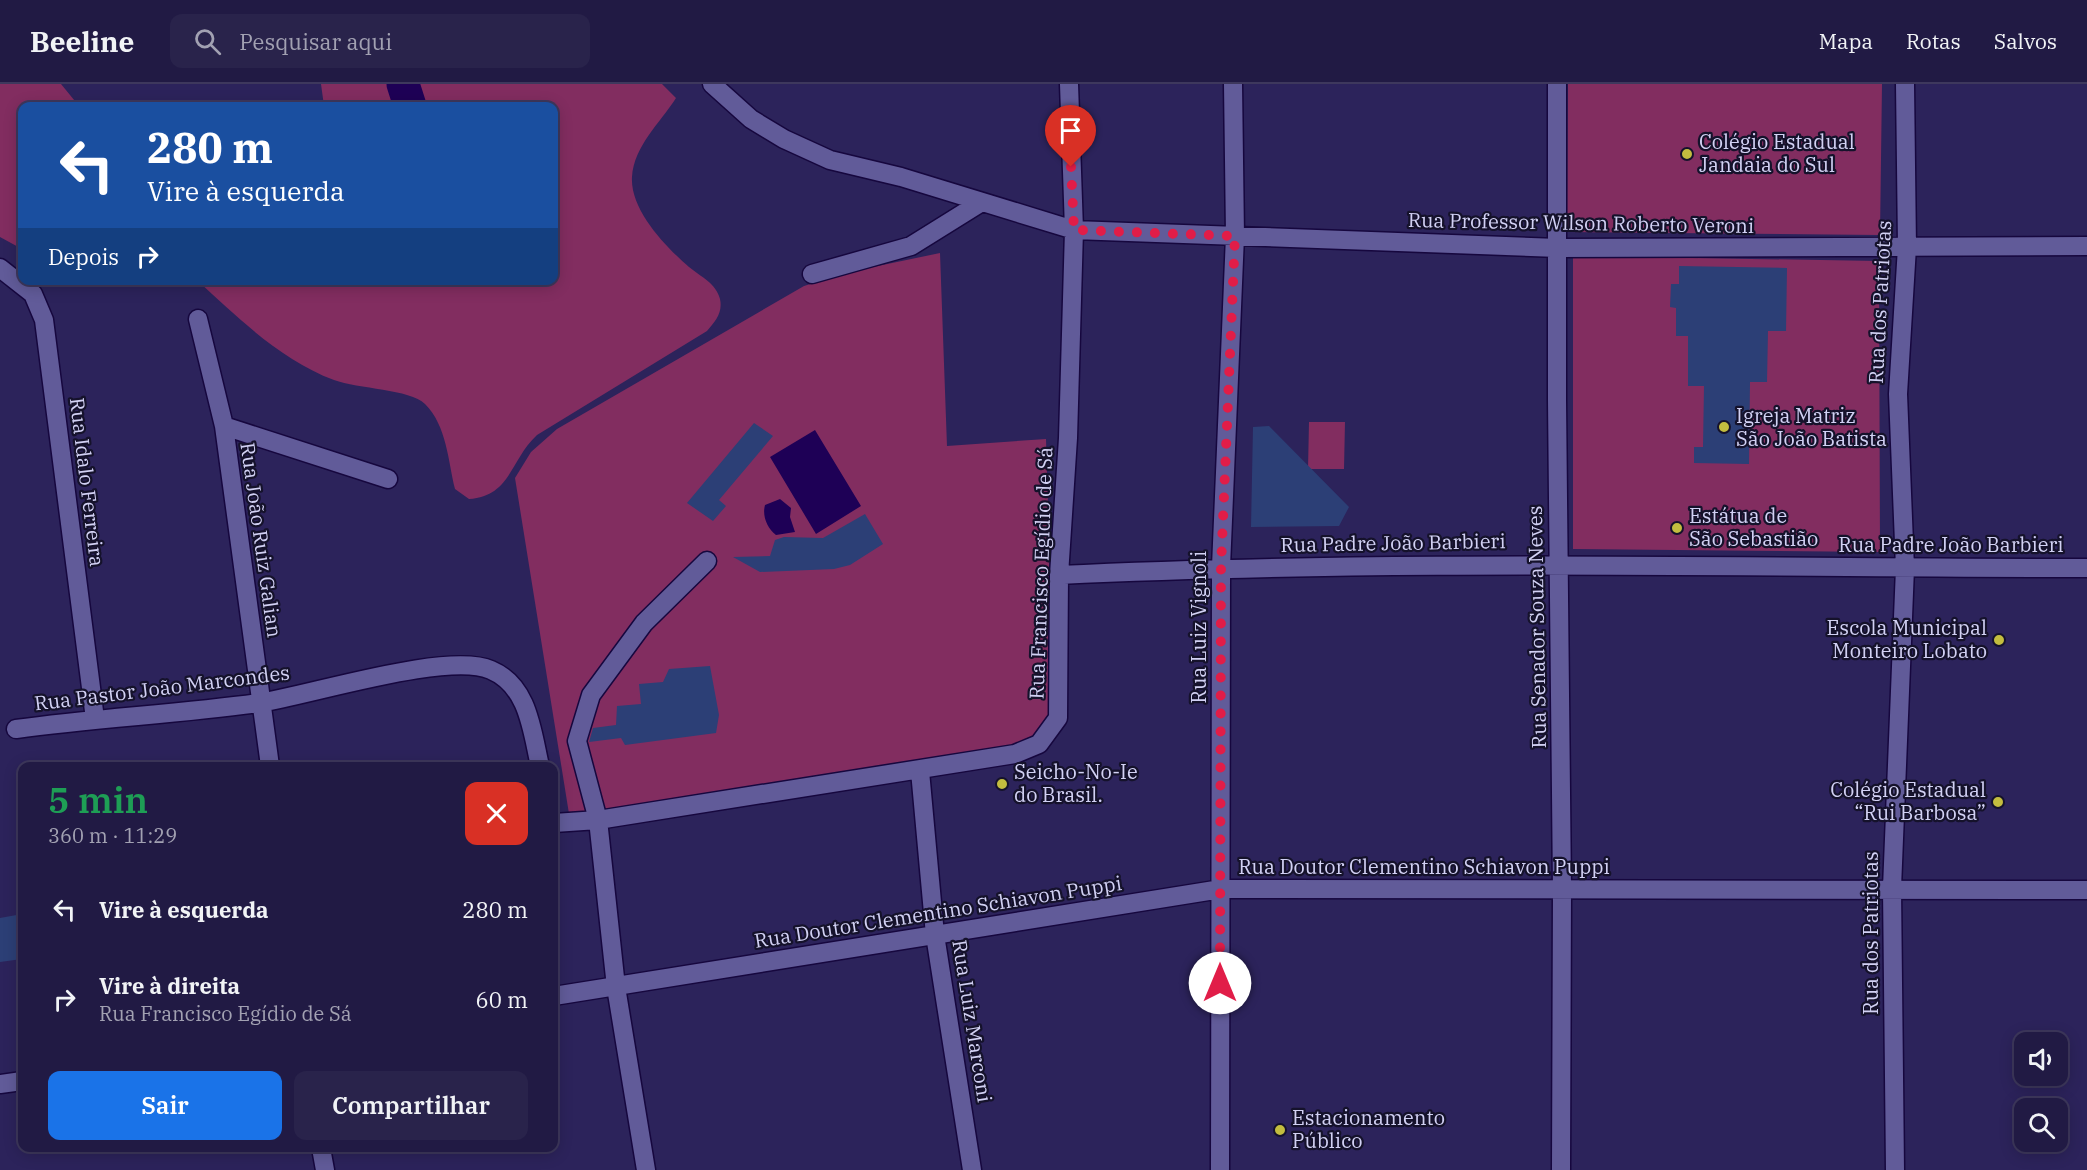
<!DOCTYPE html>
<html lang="pt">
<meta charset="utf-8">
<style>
body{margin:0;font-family:"IBM Plex Serif",serif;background:#29234b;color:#f1f3f6;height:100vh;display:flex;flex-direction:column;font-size:22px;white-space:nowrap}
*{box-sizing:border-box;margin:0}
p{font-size:20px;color:#a2a1b2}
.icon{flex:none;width:33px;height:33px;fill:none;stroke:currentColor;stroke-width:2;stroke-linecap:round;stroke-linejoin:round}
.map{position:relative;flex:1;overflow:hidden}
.side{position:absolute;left:18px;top:678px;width:540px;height:390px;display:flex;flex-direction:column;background:#211a44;border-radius:12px;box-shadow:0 3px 15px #0003,0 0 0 2px #3e385d}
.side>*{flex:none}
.hud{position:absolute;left:18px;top:18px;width:540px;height:183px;border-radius:12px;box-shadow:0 3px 15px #0003,0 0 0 2px #3e385d;background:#1a4fa0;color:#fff;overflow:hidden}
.fabs{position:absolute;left:2014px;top:948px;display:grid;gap:12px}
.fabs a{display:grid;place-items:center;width:54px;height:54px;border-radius:12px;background:#211a44;box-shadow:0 3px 15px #0003,0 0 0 2px #3e385d;font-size:30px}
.pin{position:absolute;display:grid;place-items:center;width:51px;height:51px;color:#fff;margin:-62px -26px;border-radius:50% 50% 50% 0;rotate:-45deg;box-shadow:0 0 6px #0007}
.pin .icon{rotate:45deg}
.me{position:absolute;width:66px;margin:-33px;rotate:0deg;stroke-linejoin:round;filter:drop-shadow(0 0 4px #0008)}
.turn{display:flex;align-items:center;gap:21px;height:126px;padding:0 30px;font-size:27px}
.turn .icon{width:78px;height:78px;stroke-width:2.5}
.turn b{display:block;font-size:42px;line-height:51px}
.then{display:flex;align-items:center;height:57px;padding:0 30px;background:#0003;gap:12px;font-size:22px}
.round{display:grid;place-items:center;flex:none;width:63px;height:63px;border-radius:12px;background:#29234b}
.headline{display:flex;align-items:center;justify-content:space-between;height:102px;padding:0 30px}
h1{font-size:36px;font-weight:600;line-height:45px;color:#1e9e55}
.button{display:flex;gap:12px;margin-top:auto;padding:12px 30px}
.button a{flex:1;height:69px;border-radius:12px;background:#1a73e8;color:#fff;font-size:24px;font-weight:600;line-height:69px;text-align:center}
.button a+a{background:#29234b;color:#f1f3f6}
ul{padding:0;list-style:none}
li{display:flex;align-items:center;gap:18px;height:90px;padding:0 30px}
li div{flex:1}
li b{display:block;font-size:22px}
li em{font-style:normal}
header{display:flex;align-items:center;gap:36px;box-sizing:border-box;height:84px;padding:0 30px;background:#211a44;border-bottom:2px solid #3e385d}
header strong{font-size:28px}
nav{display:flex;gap:33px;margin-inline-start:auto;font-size:21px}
.search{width:420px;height:54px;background:#29234b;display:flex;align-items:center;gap:15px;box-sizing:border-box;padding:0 21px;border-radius:12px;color:#a2a1b2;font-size:22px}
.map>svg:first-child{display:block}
.green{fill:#822d60}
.water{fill:#1e0056}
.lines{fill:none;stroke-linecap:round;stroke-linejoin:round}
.river{stroke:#1e0056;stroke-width:33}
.building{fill:#2c3f76}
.minor-casing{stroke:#16073e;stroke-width:21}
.minor{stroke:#615b99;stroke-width:18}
.route{stroke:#e11d48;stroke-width:10;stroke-dasharray:0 18}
.poi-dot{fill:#c3bd3f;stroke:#15122b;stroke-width:2}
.labels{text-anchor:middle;stroke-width:4.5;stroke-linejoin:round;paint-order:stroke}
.poi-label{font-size:20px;fill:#d2d1f4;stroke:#15122b;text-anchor:start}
.street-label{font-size:20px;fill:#d2d1f4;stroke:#15122b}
</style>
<header>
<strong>Beeline</strong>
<div class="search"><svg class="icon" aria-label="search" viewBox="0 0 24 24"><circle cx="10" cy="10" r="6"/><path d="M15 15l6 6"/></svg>Pesquisar aqui</div>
<nav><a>Mapa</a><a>Rotas</a><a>Salvos</a></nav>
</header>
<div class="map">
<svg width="2087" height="1086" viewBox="0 0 2087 1086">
<rect width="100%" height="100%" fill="#2c235b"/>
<path class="green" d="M 0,0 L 61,0 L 79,22 L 22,22 L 22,165 L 0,153 Z
M 321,0 L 662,0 L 676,14 C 660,39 634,62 632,93 C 630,126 666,163 689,183 C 701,193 716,199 720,215 C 723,229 715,238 707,247 L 537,351 C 510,376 511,412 469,415 L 455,405 C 448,377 447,342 425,320 C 410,305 358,305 334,296 C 281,276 238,234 198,197 L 554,196 L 554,22 L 324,22 Z
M 1568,0 L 1882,0 L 1880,151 L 1567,148 Z
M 940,169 L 947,362 L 1046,355 L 1054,627 L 1034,655 L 1010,665 L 570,736 L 515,394 L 531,368 L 557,345 L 804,202 L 849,188 Z
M 1573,172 L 1879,177 L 1880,468 L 1573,465 Z
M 1309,338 L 1345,338 L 1344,385 L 1308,385 Z"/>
<path class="water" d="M 815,346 L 861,422 L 816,450 L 770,373 Z
M 780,415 L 791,424 L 790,433 L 795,448 L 776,451 C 767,444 762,432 765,421 Z"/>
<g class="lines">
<path class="river" d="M 403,0 L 410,22"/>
</g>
<path class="building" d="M 1679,182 L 1787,184 L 1786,247 L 1768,247 L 1767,298 L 1750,298 L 1749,380 L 1694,379 L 1694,363 L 1703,363 L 1704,302 L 1688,302 L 1688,252 L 1676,252 L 1676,224 L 1670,223 L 1671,200 L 1679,200 Z
M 754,339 L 773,352 L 719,416 L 726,422 L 713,437 L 687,419 Z
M 1269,342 L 1349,423 L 1339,442 L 1251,443 L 1253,343 Z
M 865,430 L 883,460 L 850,481 L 834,485 L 760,488 L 733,473 L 770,472 L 775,456 L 784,453 L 823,454 Z
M 710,582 L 719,631 L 716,649 L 625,661 L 621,654 L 589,658 L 593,644 L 616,641 L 617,622 L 641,620 L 639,600 L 663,598 L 669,585 Z
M 22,830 L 22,875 L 0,878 L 0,834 Z"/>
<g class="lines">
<g class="minor-casing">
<path id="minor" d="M 712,0 L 751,35 L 784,55 L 830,76 L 901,93 L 1074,146 L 1558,164 L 2087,162
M 1557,0 L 1557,316 L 1562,807 L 1561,1086
M 0,184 L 33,210 L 44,236 L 95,635
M 812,190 L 911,162 L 980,119
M 198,235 L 224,342 L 270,682
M 224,342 L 388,395
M 1059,491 C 1401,475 1744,484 2087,484
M 16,645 C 97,634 178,630 259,619 C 311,611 448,567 491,586 C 529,602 532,648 540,682
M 920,687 L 935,851 L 972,1086
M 554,739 L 598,736 L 1015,670 L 1039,660 L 1058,634 L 1059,491 L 1068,354 L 1074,146 L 1069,0
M 554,912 L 1221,805 L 2087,806
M 0,1000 L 22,997
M 321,1064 L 325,1086
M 646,1086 L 616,903 L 598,736 L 577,657 L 591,611 L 644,539 L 707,477
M 1220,1086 L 1221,483 L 1235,152 L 1233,0
M 1895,1086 L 1892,804 L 1905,484 L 1898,310 L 1907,163 L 1905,0"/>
</g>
<use href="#minor" class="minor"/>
</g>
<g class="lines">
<path class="route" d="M 1071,83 L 1074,146 L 1235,152 L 1221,483 L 1220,899"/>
</g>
<g class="poi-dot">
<circle cx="1687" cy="70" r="6"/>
<circle cx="1724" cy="343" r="6"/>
<circle cx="1677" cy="444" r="6"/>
<circle cx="1999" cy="556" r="6"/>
<circle cx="1002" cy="700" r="6"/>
<circle cx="1998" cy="718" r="6"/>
<circle cx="1280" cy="1046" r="6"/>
</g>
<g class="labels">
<g class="poi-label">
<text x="1699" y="65">Colégio Estadual<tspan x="1699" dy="23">Jandaia do Sul</tspan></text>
<text x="1736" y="339">Igreja Matriz<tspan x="1736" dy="23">São João Batista</tspan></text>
<text x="1689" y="439">Estátua de<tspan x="1689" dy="23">São Sebastião</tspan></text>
<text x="1987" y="551" text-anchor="end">Escola Municipal<tspan x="1987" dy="23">Monteiro Lobato</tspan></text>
<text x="1014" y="695">Seicho-No-Ie<tspan x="1014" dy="23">do Brasil.</tspan></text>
<text x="1986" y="713" text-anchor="end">Colégio Estadual<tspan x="1986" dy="23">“Rui Barbosa”</tspan></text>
<text x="1292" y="1041">Estacionamento<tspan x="1292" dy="23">Público</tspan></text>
</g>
<g class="street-label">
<text transform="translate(1581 139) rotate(1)" y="7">Rua Professor Wilson Roberto Veroni</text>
<text transform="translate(1880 218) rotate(-87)" y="7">Rua dos Patriotas</text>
<text transform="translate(87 398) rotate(83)" y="7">Rua Idalo Ferreira</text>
<text transform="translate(261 456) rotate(82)" y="7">Rua João Ruiz Galian</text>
<text transform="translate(1393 459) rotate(-1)" y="7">Rua Padre João Barbieri</text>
<text x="1951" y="468">Rua Padre João Barbieri</text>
<text transform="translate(1041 489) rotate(-88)" y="7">Rua Francisco Egídio de Sá</text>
<text transform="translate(1199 543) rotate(-90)" y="7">Rua Luiz Vignoli</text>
<text transform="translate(1537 543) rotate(-91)" y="7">Rua Senador Souza Neves</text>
<text transform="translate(162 604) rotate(-7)" y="7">Rua Pastor João Marcondes</text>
<text x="1424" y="790">Rua Doutor Clementino Schiavon Puppi</text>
<text transform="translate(938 828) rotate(-9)" y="7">Rua Doutor Clementino Schiavon Puppi</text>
<text transform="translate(1871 849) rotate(-90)" y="7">Rua dos Patriotas</text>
<text transform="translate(972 937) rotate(81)" y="7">Rua Luiz Marconi</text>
</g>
</g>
</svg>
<div class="fabs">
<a><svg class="icon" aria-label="sound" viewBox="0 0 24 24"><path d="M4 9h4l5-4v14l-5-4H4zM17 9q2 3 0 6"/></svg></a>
<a><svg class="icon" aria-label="search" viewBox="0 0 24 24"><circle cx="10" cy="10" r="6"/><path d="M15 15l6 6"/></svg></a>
</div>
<div class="pin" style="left:1071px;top:83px;background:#d93025"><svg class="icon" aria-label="arrive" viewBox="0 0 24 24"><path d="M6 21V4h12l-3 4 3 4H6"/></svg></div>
<svg class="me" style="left:1220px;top:899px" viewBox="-20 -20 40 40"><circle r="19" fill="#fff"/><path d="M0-13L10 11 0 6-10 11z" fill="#e11d48"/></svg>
<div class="hud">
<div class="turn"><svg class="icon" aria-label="left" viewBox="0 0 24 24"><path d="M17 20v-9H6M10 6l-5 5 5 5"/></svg><div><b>280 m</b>Vire à esquerda</div></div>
<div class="then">Depois<svg class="icon" aria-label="right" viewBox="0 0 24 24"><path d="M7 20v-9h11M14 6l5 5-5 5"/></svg></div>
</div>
<section class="side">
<div class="headline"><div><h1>5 min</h1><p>360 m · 11:29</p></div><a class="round" style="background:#d93025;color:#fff"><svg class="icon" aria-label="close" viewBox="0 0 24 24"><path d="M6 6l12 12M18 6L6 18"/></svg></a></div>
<ul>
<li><svg class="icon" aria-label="left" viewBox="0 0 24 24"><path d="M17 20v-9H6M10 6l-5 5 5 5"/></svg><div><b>Vire à esquerda</b></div><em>280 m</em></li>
<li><svg class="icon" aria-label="right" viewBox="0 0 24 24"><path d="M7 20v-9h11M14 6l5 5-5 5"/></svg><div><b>Vire à direita</b><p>Rua Francisco Egídio de Sá</p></div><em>60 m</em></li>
</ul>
<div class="button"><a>Sair</a><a>Compartilhar</a></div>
</section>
</div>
